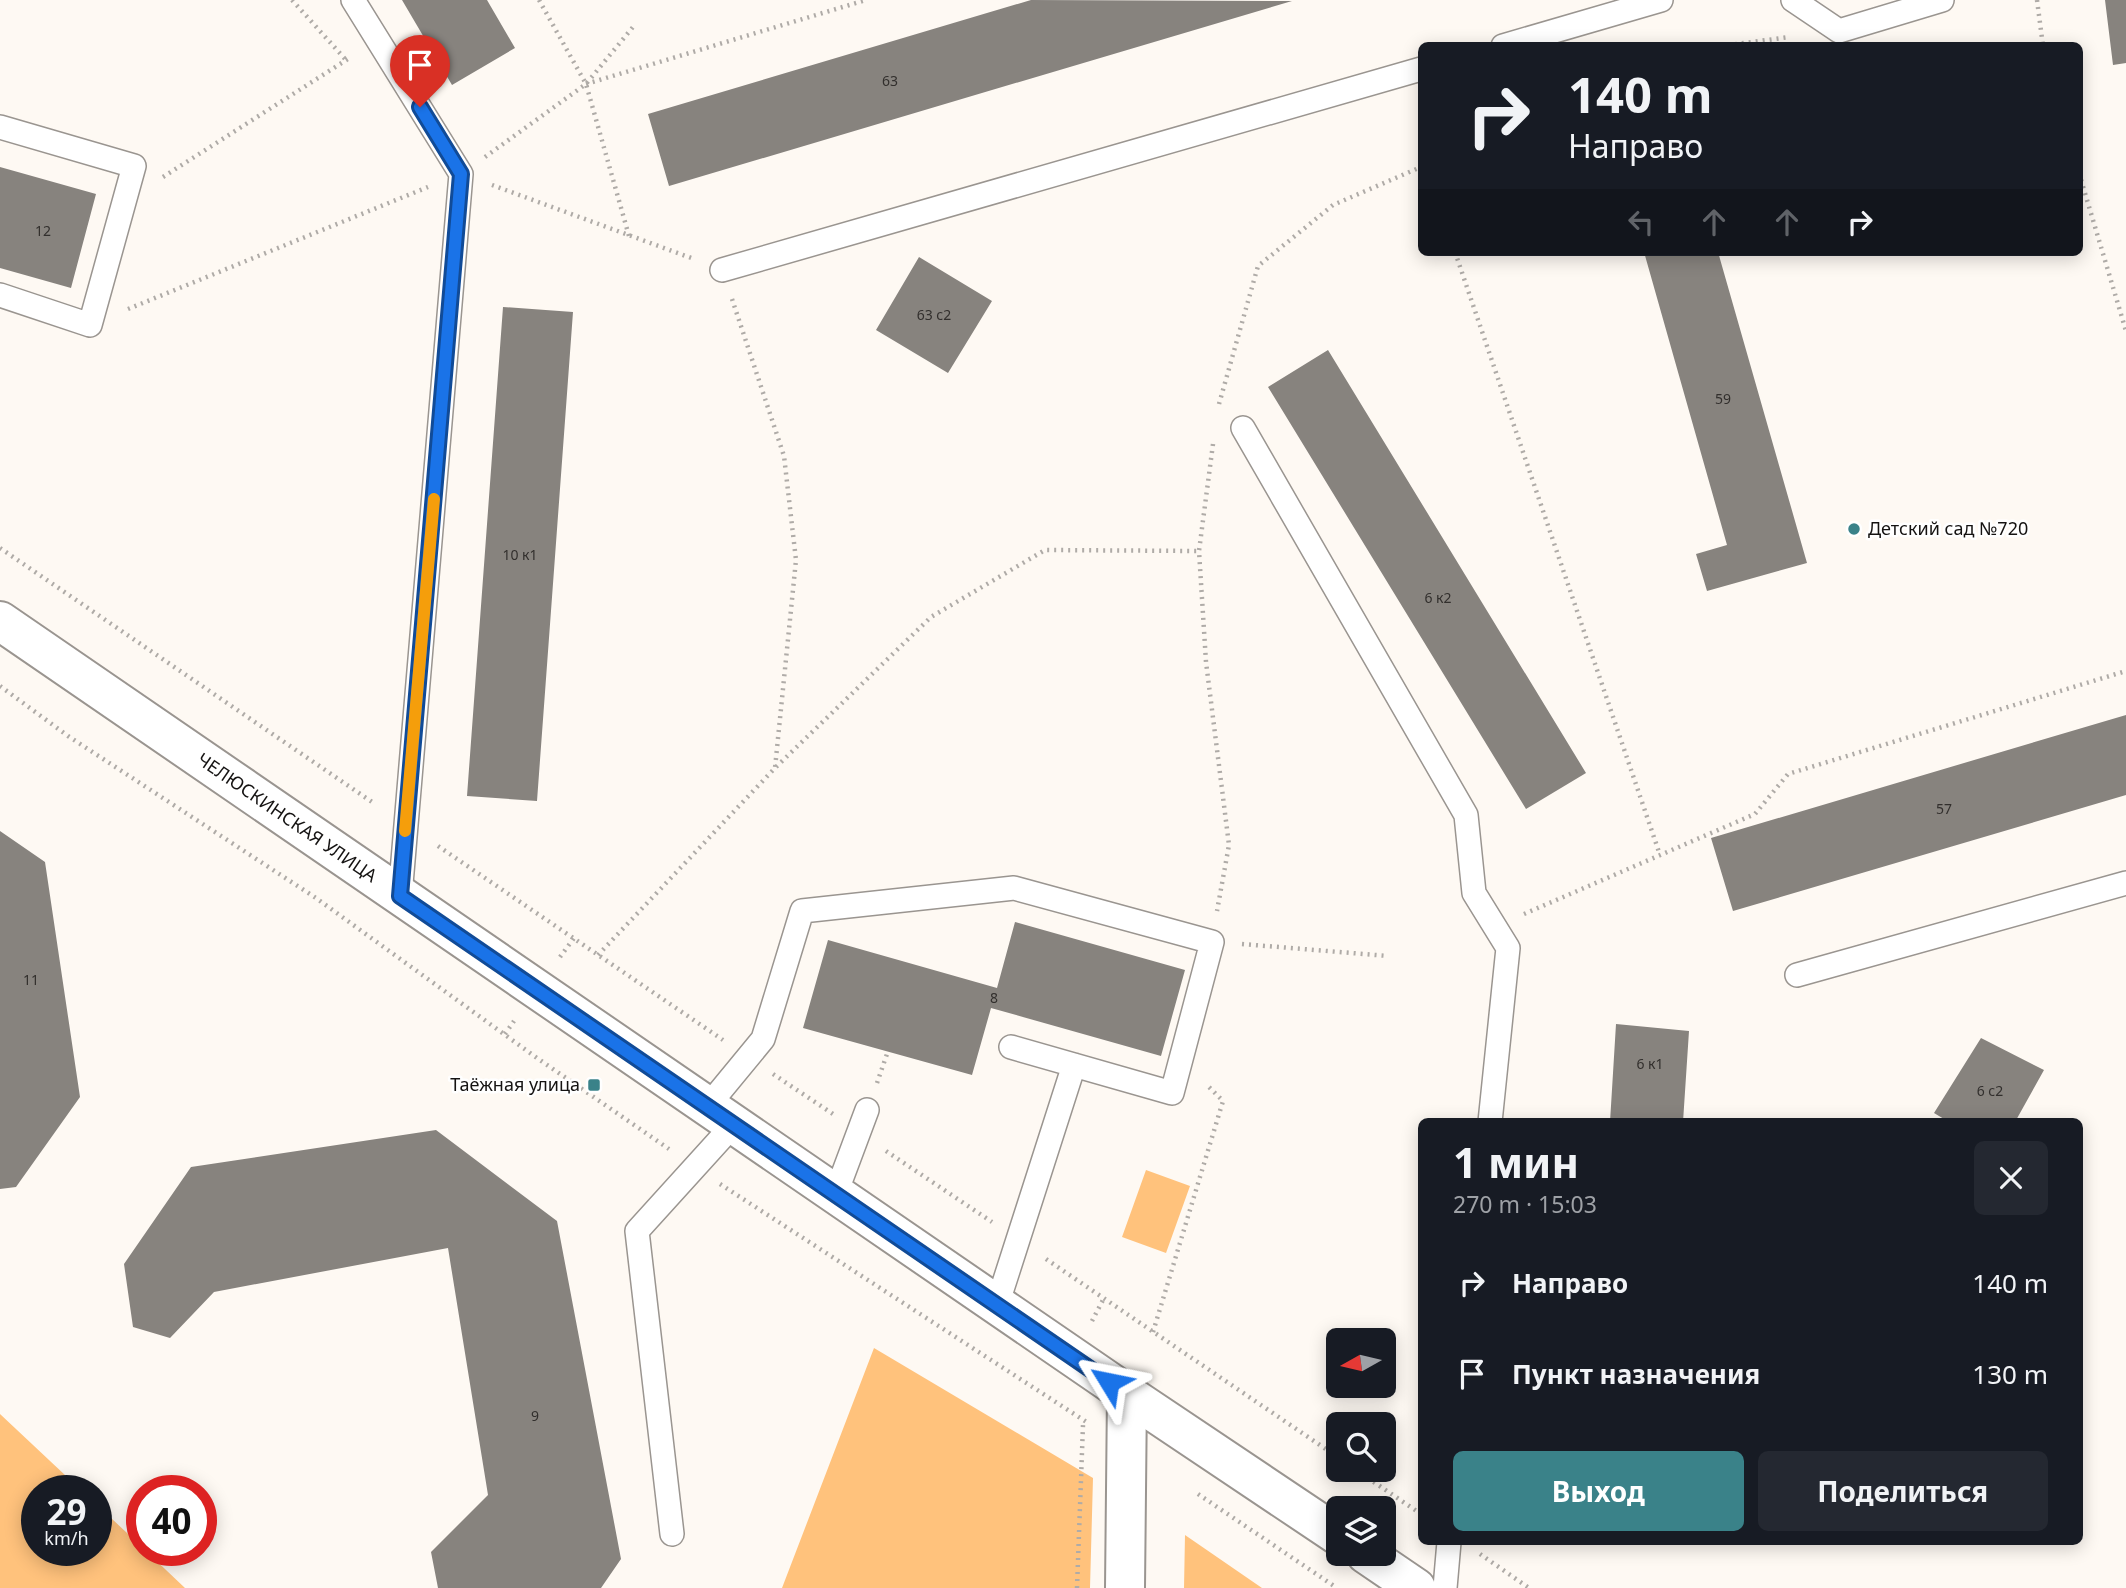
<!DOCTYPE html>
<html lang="ru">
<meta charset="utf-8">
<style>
body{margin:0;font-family:"Noto Sans",sans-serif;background:#242831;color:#f1f3f6;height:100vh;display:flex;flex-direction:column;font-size:26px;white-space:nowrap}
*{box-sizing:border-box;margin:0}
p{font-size:23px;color:#9ea1a6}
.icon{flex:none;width:38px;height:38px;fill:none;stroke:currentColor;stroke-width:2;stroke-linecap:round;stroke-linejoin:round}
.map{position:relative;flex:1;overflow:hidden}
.panel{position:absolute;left:1418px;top:1118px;width:665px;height:427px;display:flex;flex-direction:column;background:#171b24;border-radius:10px;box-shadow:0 4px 18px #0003}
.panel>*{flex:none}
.guide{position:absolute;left:1418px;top:42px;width:665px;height:214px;border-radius:10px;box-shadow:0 4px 18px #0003;background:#171b24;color:#f1f3f6;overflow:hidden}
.needle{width:46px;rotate:262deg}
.buttons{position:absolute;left:1326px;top:1328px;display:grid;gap:14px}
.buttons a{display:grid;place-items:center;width:70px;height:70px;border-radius:10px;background:#171b24;box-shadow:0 4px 18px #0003;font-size:35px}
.speed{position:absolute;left:21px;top:1475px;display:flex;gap:14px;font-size:35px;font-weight:700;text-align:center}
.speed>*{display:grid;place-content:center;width:91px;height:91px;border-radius:50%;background:#171b24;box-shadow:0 4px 18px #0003;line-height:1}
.speed small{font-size:18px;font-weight:400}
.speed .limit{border:10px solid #d22;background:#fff;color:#111}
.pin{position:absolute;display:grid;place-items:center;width:60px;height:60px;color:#fff;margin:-72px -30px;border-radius:50% 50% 50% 0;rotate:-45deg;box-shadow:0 0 7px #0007}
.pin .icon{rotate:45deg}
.me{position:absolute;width:77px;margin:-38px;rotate:305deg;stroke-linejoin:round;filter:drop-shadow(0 0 5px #0008)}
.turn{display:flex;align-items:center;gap:24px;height:147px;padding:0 35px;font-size:32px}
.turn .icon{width:91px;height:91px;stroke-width:2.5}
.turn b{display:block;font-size:49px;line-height:60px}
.lanes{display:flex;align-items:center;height:66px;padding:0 35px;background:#0003;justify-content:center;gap:35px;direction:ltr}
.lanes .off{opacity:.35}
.round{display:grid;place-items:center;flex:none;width:74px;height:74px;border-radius:10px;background:#242831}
.head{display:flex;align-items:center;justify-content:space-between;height:119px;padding:0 35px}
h1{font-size:42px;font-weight:700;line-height:52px}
.cta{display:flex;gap:14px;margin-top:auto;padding:14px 35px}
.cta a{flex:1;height:80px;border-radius:10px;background:#3a8289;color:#fff;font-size:28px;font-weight:700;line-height:80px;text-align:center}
.cta a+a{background:#242831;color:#f1f3f6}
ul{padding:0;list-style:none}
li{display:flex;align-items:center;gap:21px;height:91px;padding:0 35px}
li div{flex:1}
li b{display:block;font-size:26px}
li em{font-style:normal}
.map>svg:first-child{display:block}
.green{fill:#ffc27c}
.building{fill:#87837e}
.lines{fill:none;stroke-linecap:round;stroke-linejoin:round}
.service-casing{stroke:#9a9590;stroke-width:26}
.minor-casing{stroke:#9a9590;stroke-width:42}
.tertiary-casing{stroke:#9a9590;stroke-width:42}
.path{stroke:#afaba7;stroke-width:4.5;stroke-dasharray:2 5;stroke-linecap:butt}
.service{stroke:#fff;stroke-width:23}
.minor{stroke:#fff;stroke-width:38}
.tertiary{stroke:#fff;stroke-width:38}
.route-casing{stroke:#114b97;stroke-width:18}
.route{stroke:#1a73e8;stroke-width:12}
.slow{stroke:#f59e0b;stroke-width:12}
.poi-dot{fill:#3a8289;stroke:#fff;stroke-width:2.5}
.labels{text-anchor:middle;stroke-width:5;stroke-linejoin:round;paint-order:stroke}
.number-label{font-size:14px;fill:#322f2d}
.poi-label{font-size:18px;fill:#151312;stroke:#fff;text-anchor:start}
.street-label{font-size:18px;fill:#151312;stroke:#fff}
</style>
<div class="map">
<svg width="2126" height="1588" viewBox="0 0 2126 1588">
<rect width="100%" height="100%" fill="#fef9f3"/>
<path class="green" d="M 1146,1170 L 1190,1186 L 1166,1253 L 1122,1237 Z
M 874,1348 L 1093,1478 L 1090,1588 L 782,1588 Z
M 0,1414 L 82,1491 L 37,1491 L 37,1550 L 96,1550 L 96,1504 L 142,1547 L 142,1550 L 146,1551 L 185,1588 L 0,1588 Z
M 1185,1535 L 1262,1588 L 1184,1588 Z"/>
<path class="building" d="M 402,0 L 487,0 L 515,48 L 452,85 Z
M 1031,0 L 1292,1 L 669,186 L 648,114 Z
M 2105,0 L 2126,0 L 2126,63 L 2113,65 Z
M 0,167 L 96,194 L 71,288 L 0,268 Z
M 1644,252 L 1718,252 L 1807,563 L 1707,591 L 1696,554 L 1727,545 Z
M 919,257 L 992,301 L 948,373 L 876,330 Z
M 503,307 L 573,312 L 537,801 L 467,796 Z
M 1328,350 L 1586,773 L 1526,809 L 1268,387 Z
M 2126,715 L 2126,795 L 1733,911 L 1711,838 Z
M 0,831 L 45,862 L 80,1097 L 16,1187 L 0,1189 Z
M 1015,922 L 1185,970 L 1161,1056 L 991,1008 L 972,1075 L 803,1028 L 828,940 L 997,988 Z
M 1616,1024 L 1689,1031 L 1683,1122 L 1610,1122 Z
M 1981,1038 L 2044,1070 L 2015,1122 L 1949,1122 L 1934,1113 Z
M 436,1130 L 557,1221 L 621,1559 L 601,1588 L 438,1588 L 431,1552 L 488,1495 L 448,1248 L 214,1292 L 170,1338 L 133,1327 L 124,1264 L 191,1167 Z"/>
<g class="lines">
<g class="service-casing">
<path id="service" d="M 353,0 L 461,174 L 400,896
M 1793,0 L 1839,31 L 1942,0
M 1503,46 L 1661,0
M 0,127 L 134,166 L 90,325 L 0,295
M 722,270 L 1421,69
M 1243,428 L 1466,815 L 1474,893 L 1508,948 L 1490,1122
M 1797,975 L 2126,883
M 707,1107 L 763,1039 L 802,911 L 1014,888 L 1212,942 L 1172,1093 L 1011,1047
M 836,1193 L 867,1110
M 997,1305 L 1074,1065
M 672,1534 L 637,1231 L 734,1124
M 1445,1588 L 1449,1542"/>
</g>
<g class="minor-casing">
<path id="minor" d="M 1125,1588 L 1127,1394"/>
</g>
<g class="tertiary-casing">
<g id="tertiary">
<path id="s1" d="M 0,621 L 1127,1394 L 1339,1536"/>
<path d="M 1366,1554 L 1416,1588"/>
</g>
</g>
<path class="path" d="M 292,0 L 346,60
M 539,0 L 586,84 L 629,236
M 2037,0 L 2043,46
M 1721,46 L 1790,37
M 586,84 L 866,0
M 485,157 L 586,84 L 633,27
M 2079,173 L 2126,331
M 163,177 L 351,57
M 492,185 L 694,259
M 1455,252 L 1660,855
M 732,299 L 784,456 L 796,560 L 775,768
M 128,309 L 428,187
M 1219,404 L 1258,266 L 1333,205 L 1421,167
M 1213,444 L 1199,551 L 1206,662 L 1229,845 L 1217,911
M 0,548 L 375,804
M 0,686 L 68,736 L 316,898 L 537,1058 L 669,1149
M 438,846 L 723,1040
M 1524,914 L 1755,814 L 1788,774 L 2126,671
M 1242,944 L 1388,956
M 598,955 L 775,768 L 931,617 L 1045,550 L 1199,551
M 560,957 L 574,938
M 505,1034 L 514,1021
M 773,1074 L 833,1114
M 877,1083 L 888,1051
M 886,1151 L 992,1222
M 720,1184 L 1088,1423
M 1046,1259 L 1339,1458
M 1092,1321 L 1104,1298
M 1153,1332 L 1223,1101 L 1206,1084
M 1356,1470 L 1421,1514
M 1198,1494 L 1337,1588
M 1480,1554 L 1529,1588
M 1077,1588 L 1083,1425"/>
<use href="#service" class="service"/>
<use href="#minor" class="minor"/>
<use href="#tertiary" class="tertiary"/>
</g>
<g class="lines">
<g class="route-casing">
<path id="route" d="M 420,107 L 461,174 L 400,896 L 1109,1382"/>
</g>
<use href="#route" class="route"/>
<path class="slow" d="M 405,831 L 434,499"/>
</g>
<g class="poi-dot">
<circle cx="1854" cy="529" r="7"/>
<rect x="587" y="1078" width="14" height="14" rx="3.5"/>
</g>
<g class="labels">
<g class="number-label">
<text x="890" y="86">63</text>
<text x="43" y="236">12</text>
<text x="934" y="320">63 с2</text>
<text x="1723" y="404">59</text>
<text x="520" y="560">10 к1</text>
<text x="1438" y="603">6 к2</text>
<text x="1944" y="814">57</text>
<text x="31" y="985">11</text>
<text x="994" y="1003">8</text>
<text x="1650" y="1069">6 к1</text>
<text x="1990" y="1096">6 с2</text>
<text x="535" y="1421">9</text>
</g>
<g class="poi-label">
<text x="1868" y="535">Детский сад №720</text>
<text x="580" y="1091" text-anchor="end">Таёжная улица</text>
</g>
<g class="street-label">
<text dy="6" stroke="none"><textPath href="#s1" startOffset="348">ЧЕЛЮСКИНСКАЯ УЛИЦА</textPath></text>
</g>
</g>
</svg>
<div class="buttons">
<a><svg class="needle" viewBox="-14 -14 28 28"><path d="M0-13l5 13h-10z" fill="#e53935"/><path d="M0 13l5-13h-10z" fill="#9ea1a6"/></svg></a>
<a><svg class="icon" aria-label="search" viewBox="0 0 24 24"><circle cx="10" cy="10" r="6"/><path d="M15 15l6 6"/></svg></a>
<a><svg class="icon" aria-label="layers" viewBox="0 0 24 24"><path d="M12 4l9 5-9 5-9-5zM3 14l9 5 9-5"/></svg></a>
</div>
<div class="speed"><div>29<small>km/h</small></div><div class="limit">40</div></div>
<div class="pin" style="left:420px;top:107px;background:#d93025"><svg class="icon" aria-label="arrive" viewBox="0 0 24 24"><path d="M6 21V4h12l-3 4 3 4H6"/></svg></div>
<svg class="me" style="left:1109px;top:1382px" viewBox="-20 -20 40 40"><path d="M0-17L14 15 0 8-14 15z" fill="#1a73e8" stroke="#fff" stroke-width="4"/></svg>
<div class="guide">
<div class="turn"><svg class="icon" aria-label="right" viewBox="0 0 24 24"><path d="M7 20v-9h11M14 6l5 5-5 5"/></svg><div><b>140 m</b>Направо</div></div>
<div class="lanes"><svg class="icon off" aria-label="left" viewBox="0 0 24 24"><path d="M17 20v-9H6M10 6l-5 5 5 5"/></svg><svg class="icon off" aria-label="ahead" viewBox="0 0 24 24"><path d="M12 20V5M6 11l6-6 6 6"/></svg><svg class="icon off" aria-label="ahead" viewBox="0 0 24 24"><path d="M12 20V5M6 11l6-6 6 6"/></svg><svg class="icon" aria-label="right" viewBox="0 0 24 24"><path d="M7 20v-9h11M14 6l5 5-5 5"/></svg></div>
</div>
<section class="panel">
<div class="head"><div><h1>1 мин</h1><p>270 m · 15:03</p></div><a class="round"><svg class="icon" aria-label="close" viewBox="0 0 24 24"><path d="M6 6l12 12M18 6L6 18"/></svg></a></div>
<ul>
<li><svg class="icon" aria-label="right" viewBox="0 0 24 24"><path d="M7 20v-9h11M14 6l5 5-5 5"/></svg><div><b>Направо</b></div><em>140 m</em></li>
<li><svg class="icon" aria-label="arrive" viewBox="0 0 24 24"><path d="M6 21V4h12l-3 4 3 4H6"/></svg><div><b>Пункт назначения</b></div><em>130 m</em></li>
</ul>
<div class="cta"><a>Выход</a><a>Поделиться</a></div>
</section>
</div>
